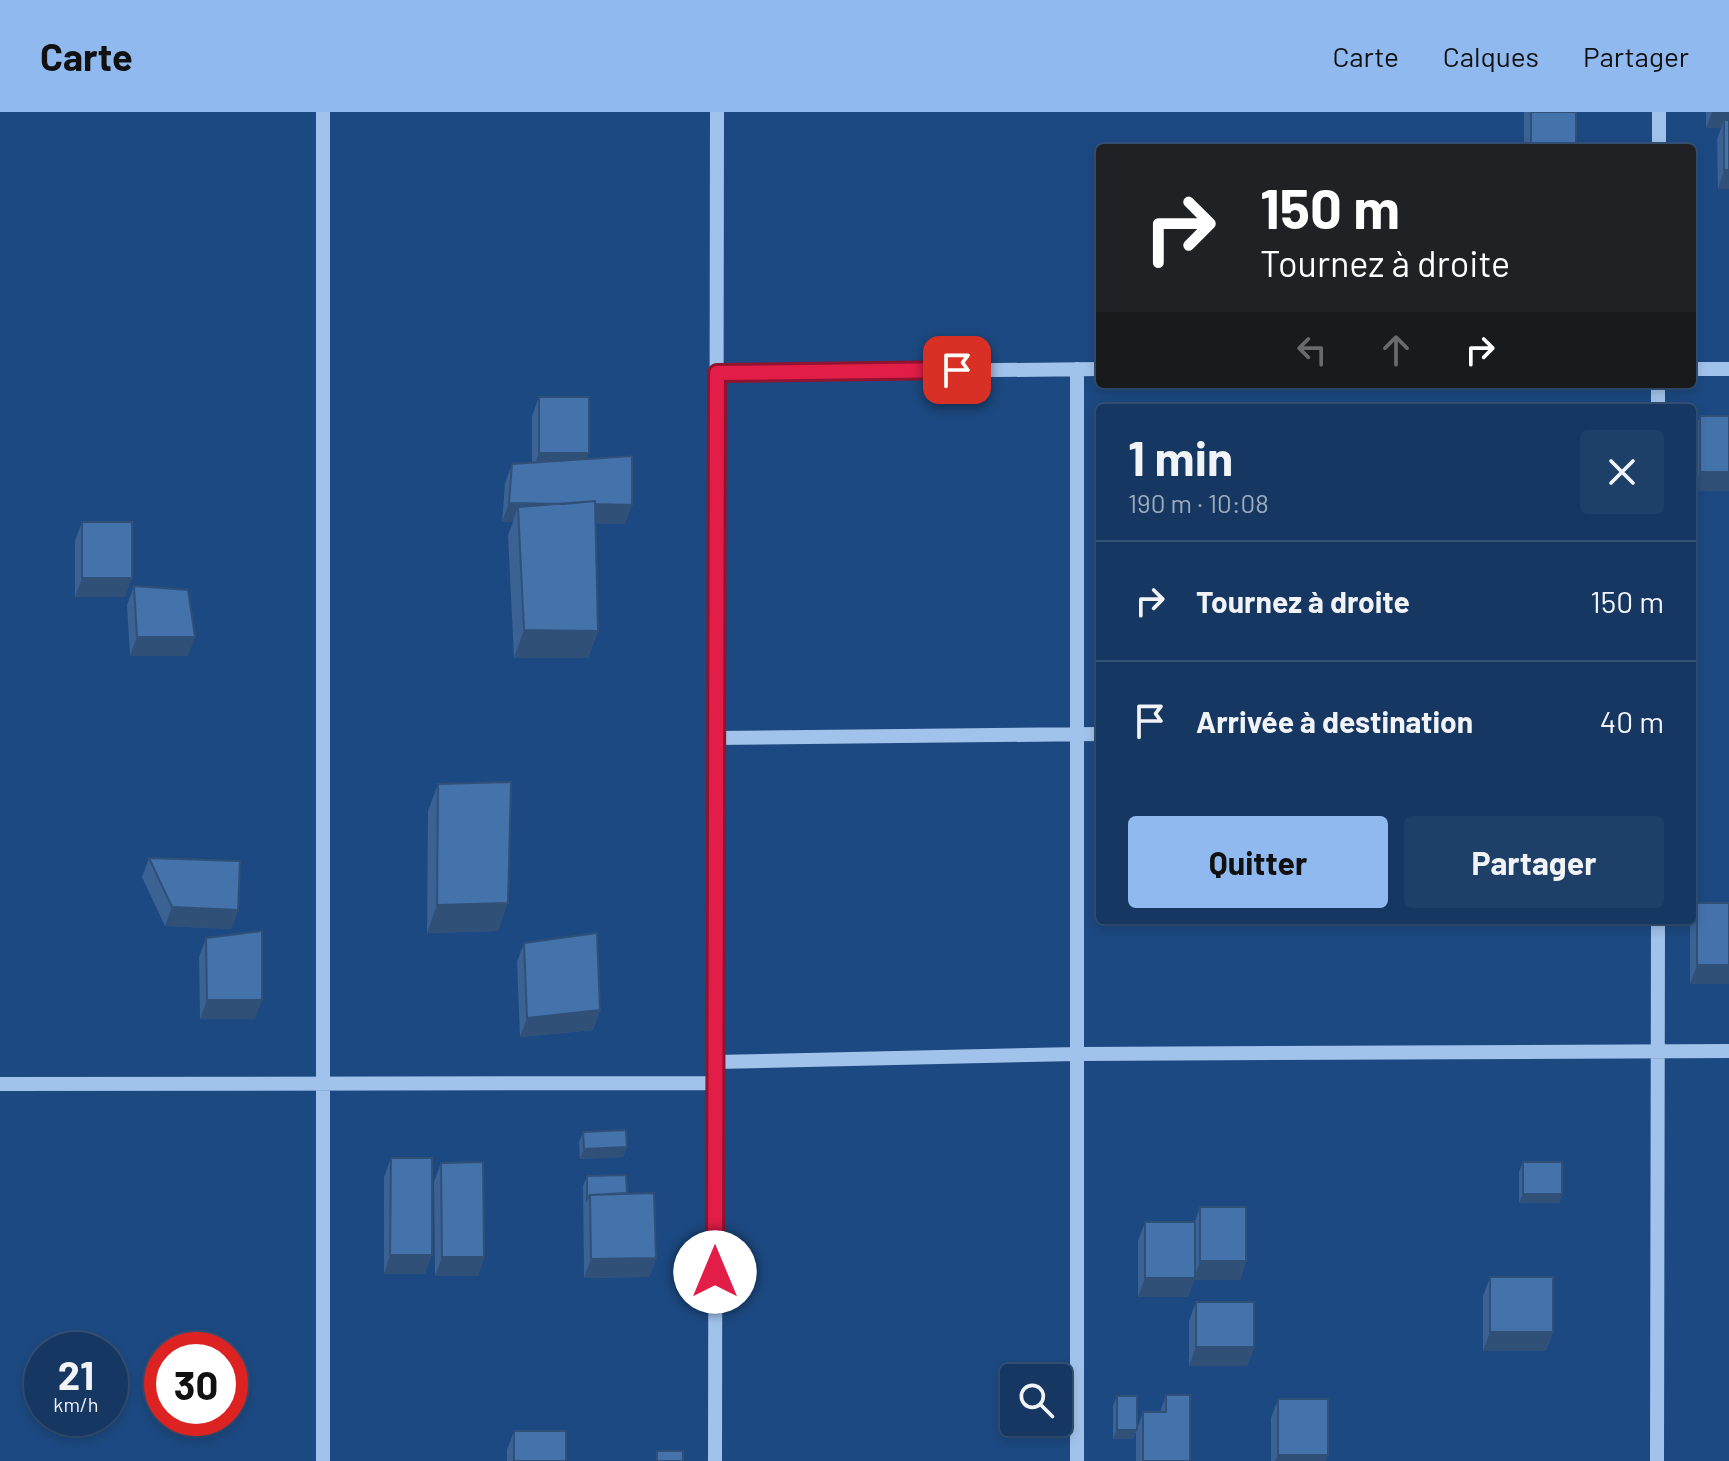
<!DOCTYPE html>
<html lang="fr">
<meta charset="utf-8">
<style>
body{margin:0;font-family:Barlow,sans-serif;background:#1e3f67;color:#f1f3f6;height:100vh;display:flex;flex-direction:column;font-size:30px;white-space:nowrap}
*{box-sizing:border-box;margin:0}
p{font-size:26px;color:#9dacbd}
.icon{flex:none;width:44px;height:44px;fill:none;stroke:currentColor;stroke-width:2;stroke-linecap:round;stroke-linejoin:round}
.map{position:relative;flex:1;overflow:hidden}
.side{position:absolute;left:1096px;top:292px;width:600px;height:520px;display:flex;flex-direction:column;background:#153761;border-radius:8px;box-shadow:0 4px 12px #0003,0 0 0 2px #345176}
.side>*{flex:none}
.hud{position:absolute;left:1096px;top:32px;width:600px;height:244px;border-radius:8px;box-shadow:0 4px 12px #0003,0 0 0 2px #345176;background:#202124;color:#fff;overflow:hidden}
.controls{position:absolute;left:1000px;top:1252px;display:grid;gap:16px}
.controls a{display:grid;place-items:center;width:72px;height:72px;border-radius:8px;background:#153761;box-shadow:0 4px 12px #0003,0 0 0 2px #345176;font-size:40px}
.speed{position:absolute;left:24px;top:1220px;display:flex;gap:16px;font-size:40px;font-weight:700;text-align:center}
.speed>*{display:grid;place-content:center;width:104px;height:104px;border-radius:50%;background:#153761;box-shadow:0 4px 12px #0003,0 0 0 2px #345176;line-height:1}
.speed small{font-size:20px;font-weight:400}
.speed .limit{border:12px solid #d22;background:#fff;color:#111}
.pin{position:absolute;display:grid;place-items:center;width:68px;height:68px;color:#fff;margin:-34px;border-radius:16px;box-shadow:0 4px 12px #0006}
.me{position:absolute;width:88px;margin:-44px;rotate:0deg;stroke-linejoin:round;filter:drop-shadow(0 0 6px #0008)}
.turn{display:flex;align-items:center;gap:28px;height:168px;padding:0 32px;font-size:36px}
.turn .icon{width:104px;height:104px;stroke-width:2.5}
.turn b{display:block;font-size:56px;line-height:68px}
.lanes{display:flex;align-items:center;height:76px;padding:0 32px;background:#0003;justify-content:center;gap:40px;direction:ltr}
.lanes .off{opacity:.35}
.round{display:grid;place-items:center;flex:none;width:84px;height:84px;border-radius:8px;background:#1e3f67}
.head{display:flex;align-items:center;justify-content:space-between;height:136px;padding:0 32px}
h1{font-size:48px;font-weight:700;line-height:60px}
.cta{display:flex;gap:16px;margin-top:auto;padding:16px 32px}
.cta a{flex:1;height:92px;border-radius:8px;background:#90b9f0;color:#111;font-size:32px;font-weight:700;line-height:92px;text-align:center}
.cta a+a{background:#1e3f67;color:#f1f3f6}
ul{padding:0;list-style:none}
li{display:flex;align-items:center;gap:24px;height:120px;padding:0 32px;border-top:2px solid #345176}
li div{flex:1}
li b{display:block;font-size:30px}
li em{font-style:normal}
header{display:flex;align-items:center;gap:48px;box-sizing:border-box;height:112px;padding:0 40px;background:#90b9f0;color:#111}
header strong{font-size:38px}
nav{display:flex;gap:44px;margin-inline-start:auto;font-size:28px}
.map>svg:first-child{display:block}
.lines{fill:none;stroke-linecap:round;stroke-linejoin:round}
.minor{stroke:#a1c2ea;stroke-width:14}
.wall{fill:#3a6293}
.shaded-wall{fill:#305078}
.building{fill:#4472ab;stroke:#305078;stroke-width:2}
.route-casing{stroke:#92132f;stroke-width:20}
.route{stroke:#e11d48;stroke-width:14}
</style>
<header>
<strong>Carte</strong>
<nav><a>Carte</a><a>Calques</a><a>Partager</a></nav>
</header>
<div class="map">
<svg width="1729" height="1349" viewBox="0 0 1729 1349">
<rect width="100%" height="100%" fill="#1c4981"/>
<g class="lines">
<path class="minor" d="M 323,0 L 323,1349
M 1659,36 L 1659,0
M 1077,257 L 1077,1349
M 1692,257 L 1729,257
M 717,261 L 1100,257
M 1658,296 L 1658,272
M 716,626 L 1100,622
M 716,950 L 1077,942 L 1729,939
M 0,972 L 716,971
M 715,1349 L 717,0
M 1657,1349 L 1658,808"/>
</g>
<path class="wall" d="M 1524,0 L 1576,0 L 1576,36 L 1524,36 Z
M 1706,0 L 1729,0 L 1729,77 L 1718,77 L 1717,27 L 1721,16 L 1706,16 Z
M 539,285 L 589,341 L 586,347 L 625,412 L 595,411 L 598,519 L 588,546 L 514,546 L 508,423 L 513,410 L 502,410 L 505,371 L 512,352 L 532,351 L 532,304 Z
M 1700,304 L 1729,379 L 1693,379 L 1693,323 Z
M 82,410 L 125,485 L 75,485 L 75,429 Z
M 134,474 L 188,544 L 130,544 L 127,493 Z
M 438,672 L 498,819 L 427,821 L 428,699 Z
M 149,746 L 238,798 L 231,817 L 165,814 L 142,765 Z
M 1697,791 L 1729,872 L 1690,872 L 1690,810 Z
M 206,826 L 255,907 L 200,907 L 199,845 Z
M 524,831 L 600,898 L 593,918 L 520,925 L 517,850 Z
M 583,1020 L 627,1035 L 623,1045 L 580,1047 L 579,1030 Z
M 391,1046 L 425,1162 L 384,1162 L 384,1065 Z
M 1523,1050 L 1562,1082 L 1559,1091 L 1519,1091 L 1519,1060 Z
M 441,1051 L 484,1145 L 478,1164 L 435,1164 L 434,1070 Z
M 587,1064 L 627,1081 L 656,1146 L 649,1165 L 584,1166 L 583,1074 Z
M 1200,1095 L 1246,1149 L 1240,1168 L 1194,1168 L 1188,1185 L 1138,1185 L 1138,1129 L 1145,1110 L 1195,1110 Z
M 1490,1165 L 1553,1220 L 1546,1239 L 1483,1239 L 1483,1184 Z
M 1196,1190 L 1254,1235 L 1247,1254 L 1189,1254 L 1189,1209 Z
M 1166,1283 L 1190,1349 L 1136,1349 L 1136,1320 L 1133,1327 L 1113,1327 L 1113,1294 L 1117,1284 L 1137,1317 L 1143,1300 L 1160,1300 Z
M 1278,1287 L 1328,1343 L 1325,1349 L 1271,1349 L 1271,1306 Z
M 514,1319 L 566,1349 L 507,1349 L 507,1338 Z"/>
<path class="shaded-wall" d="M 1712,0 L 1729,0 L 1729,16 L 1724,8 L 1721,16 L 1706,16 Z
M 1724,58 L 1729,58 L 1729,77 L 1718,77 Z
M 539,341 L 589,341 L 582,360 L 532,360 Z
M 1700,360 L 1729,360 L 1729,379 L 1693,379 Z
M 509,391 L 632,393 L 625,412 L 519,410 L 518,395 L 513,410 L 502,410 Z
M 82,466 L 132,466 L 125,485 L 75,485 Z
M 524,518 L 598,519 L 588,546 L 514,546 Z
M 137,525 L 195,525 L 188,544 L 130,544 Z
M 508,791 L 498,819 L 427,821 L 437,793 Z
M 172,795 L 238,798 L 231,817 L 165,814 Z
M 1697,853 L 1729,853 L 1729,872 L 1690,872 Z
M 207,888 L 262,888 L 255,907 L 200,907 Z
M 600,898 L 593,918 L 520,925 L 527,906 Z
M 627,1035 L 623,1045 L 580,1047 L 584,1037 Z
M 1523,1082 L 1562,1082 L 1559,1091 L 1519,1091 Z
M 390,1143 L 432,1143 L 425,1162 L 384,1162 Z
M 442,1145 L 484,1145 L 478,1164 L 435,1164 Z
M 656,1146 L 649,1165 L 584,1166 L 591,1147 Z
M 1200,1149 L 1246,1149 L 1240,1168 L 1194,1168 L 1188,1185 L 1138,1185 L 1145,1166 L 1194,1166 Z
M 1490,1220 L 1553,1220 L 1546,1239 L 1483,1239 Z
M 1196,1235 L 1254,1235 L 1247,1254 L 1189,1254 Z
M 1117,1318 L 1137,1318 L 1133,1327 L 1113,1327 Z
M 1278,1343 L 1328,1343 L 1325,1349 L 1275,1349 Z"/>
<path class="building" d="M 1531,0 L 1576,0 L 1576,36 L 1531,36 Z
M 1724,8 L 1729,8 L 1729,58 L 1724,58 Z
M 539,285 L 589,285 L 589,341 L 539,341 Z
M 1700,304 L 1729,304 L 1729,360 L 1700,360 Z
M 632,344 L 632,393 L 595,392 L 595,389 L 564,392 L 509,391 L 512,352 Z
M 595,389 L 598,519 L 524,518 L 518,395 Z
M 82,410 L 132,410 L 132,466 L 82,466 Z
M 134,474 L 188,478 L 195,525 L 137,525 Z
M 511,670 L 508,791 L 437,793 L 438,672 Z
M 149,746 L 240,749 L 238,798 L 172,795 Z
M 1697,791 L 1729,791 L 1729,853 L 1697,853 Z
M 262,819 L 262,888 L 207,888 L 206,826 Z
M 597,821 L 600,898 L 527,906 L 524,831 Z
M 626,1018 L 627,1035 L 584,1037 L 583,1020 Z
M 391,1046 L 432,1046 L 432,1143 L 390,1143 Z
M 483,1050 L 484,1145 L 442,1145 L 441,1051 Z
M 1523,1050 L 1562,1050 L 1562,1082 L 1523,1082 Z
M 626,1063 L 627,1081 L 590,1083 L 587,1087 L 587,1064 Z
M 654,1081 L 656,1146 L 591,1147 L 590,1083 Z
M 1200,1095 L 1246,1095 L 1246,1149 L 1200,1149 Z
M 1145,1110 L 1195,1110 L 1195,1166 L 1145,1166 Z
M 1490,1165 L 1553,1165 L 1553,1220 L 1490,1220 Z
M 1196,1190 L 1254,1190 L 1254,1235 L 1196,1235 Z
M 1166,1283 L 1190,1283 L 1190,1349 L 1143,1349 L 1143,1300 L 1166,1300 Z
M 1117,1284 L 1137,1284 L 1137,1318 L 1117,1318 Z
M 1278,1287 L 1328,1287 L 1328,1343 L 1278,1343 Z
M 514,1319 L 566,1319 L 566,1349 L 514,1349 Z
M 657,1339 L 683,1339 L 683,1349 L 657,1349 Z"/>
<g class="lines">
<g class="route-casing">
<path id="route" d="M 715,1160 L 717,261 L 957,258"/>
</g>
<use href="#route" class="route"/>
</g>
</svg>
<div class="controls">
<a><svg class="icon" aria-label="search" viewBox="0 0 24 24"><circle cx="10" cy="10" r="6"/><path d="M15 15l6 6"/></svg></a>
</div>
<div class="speed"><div>21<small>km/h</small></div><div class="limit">30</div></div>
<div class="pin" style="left:957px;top:258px;background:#d93025"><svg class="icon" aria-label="arrive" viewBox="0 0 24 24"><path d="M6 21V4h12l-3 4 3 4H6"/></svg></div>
<svg class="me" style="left:715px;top:1160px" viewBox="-20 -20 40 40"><circle r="19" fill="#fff"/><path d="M0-13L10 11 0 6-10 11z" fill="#e11d48"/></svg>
<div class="hud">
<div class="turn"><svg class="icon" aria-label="right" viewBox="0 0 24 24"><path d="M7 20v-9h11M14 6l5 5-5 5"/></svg><div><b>150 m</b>Tournez à droite</div></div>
<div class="lanes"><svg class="icon off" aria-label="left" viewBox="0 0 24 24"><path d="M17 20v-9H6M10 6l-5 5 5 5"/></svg><svg class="icon off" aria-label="ahead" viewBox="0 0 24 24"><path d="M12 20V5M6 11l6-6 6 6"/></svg><svg class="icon" aria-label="right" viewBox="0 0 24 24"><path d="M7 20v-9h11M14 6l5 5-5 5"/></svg></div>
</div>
<section class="side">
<div class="head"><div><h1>1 min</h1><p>190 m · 10:08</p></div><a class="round"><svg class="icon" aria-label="close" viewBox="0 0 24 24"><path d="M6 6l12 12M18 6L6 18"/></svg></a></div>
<ul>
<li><svg class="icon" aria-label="right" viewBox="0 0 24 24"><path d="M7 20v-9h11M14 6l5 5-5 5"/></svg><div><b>Tournez à droite</b></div><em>150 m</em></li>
<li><svg class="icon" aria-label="arrive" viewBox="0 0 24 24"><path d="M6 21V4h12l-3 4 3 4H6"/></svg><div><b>Arrivée à destination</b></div><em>40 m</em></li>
</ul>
<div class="cta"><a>Quitter</a><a>Partager</a></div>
</section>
</div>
